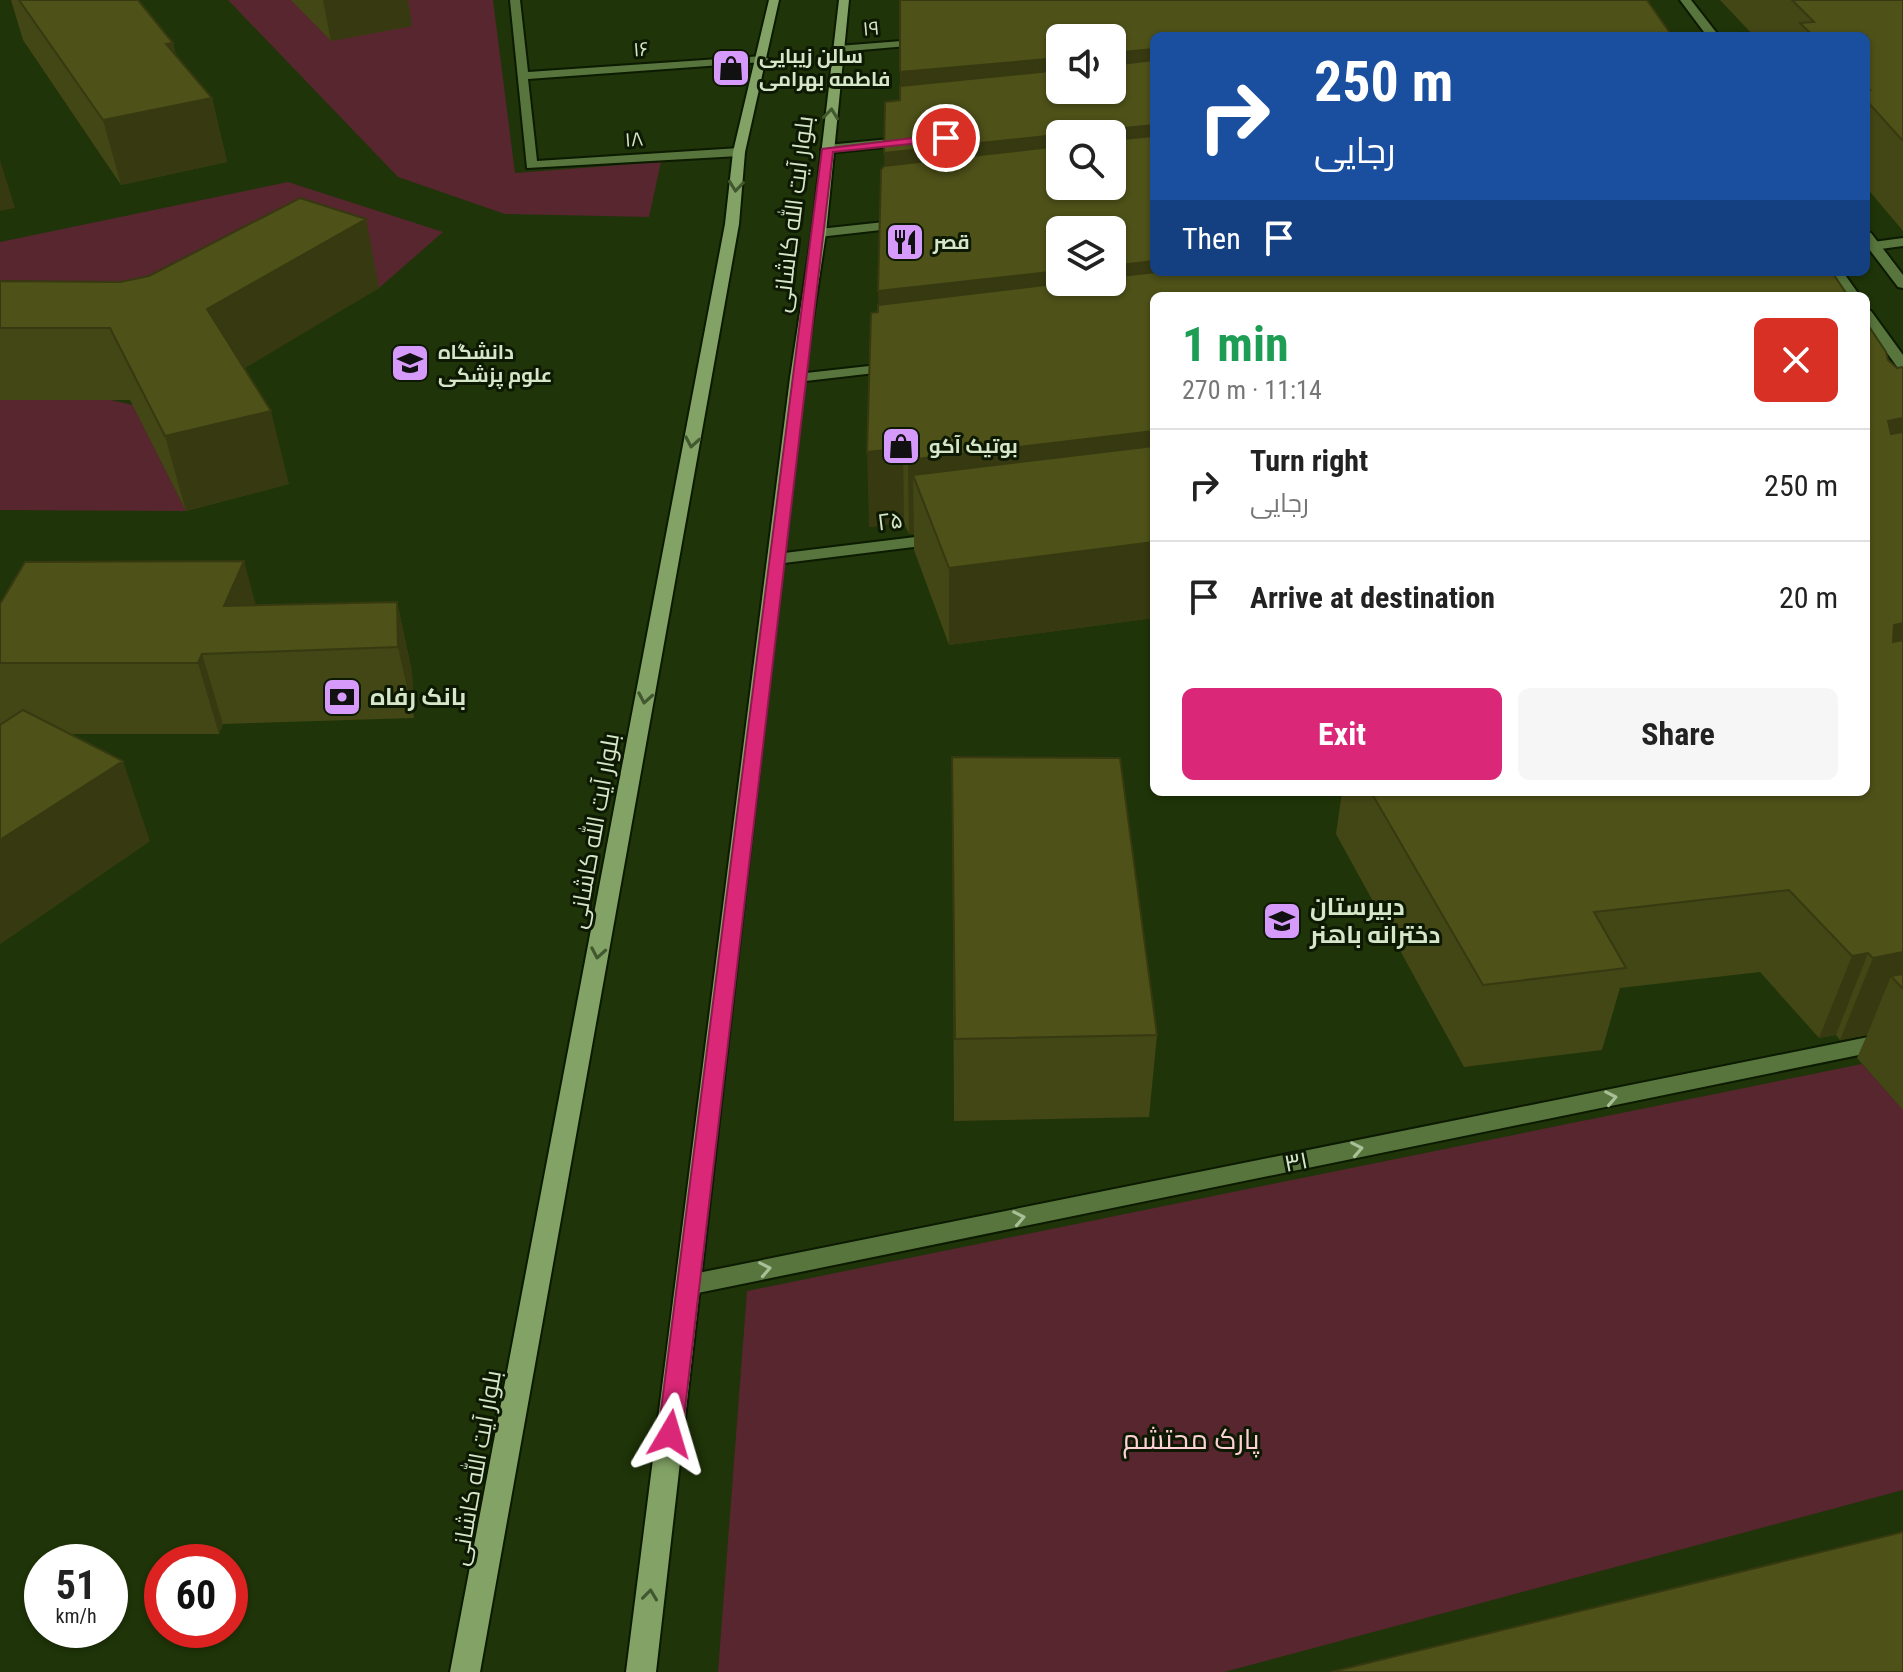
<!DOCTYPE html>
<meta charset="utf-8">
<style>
body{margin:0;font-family:"Roboto Condensed",Cairo,sans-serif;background:#f6f6f6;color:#222;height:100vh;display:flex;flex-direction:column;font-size:30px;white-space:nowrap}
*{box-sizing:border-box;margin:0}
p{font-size:26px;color:#767676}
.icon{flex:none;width:44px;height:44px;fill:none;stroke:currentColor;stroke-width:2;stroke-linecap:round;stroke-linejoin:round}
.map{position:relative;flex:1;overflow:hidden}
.side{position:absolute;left:1150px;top:292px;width:720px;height:504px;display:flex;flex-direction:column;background:#fff;border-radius:12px;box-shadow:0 2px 6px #0004}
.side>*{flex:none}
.banner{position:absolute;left:1150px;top:32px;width:720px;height:244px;border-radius:12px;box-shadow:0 2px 6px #0004;background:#1a4fa0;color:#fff;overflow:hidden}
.buttons{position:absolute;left:1046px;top:24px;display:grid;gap:16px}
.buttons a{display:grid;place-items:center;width:80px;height:80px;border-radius:12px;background:#fff;box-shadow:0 2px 6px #0004;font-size:40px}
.speed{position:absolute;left:24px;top:1544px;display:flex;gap:16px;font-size:40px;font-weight:700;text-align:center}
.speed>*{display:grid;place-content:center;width:104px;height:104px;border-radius:50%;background:#fff;box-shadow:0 2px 6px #0004;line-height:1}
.speed small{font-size:20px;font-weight:400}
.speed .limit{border:12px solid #d22;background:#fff;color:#111}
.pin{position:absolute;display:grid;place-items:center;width:68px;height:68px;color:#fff;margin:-34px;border:4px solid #fff;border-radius:50%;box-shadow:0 2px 8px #0007}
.me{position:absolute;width:88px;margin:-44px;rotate:7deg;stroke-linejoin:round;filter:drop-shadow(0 0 6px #0008)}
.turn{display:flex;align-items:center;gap:28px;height:168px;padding:0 32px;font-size:36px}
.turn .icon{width:104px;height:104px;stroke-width:2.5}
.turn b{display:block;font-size:56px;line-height:68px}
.then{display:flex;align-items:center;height:76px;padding:0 32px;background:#0003;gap:16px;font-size:30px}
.round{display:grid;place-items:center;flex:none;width:84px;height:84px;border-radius:12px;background:#f6f6f6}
.overview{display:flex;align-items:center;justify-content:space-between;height:136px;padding:0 32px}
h1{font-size:48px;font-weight:700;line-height:60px;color:#1e9e55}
.cta{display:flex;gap:16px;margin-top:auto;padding:16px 32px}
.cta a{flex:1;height:92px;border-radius:12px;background:#db2777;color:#fff;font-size:32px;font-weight:700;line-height:92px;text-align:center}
.cta a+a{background:#f6f6f6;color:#222}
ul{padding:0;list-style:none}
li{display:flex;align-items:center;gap:24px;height:112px;padding:0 32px;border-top:2px solid #e0e0e0}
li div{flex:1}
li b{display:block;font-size:30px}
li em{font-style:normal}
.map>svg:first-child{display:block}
.green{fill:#57262e}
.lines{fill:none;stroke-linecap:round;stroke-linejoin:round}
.street-casing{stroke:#0c1a00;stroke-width:4}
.secondary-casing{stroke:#0c1a00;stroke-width:4}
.primary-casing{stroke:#0c1a00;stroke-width:4}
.street{fill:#57753c;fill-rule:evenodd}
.secondary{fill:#57753c;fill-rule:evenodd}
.primary{fill:#82a365;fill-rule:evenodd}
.wall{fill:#434615}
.shaded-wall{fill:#373911}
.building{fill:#4e5118;stroke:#373911;stroke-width:2}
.oneway{stroke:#42572f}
.oneway2{stroke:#a9bf97}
.route{fill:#db2777;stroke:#8e194d;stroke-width:2}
.labels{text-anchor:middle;stroke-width:6;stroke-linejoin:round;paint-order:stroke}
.far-street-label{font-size:20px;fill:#d5e7c8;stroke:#0d1903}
.far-poi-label{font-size:20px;font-weight:bold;fill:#d5e7c8;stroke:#0d1903;text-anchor:start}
.street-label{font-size:24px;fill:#d5e7c8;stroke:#0d1903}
.poi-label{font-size:24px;font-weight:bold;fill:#d5e7c8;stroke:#0d1903;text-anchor:start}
.near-park-label{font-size:28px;fill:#fed1d6;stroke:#0d1903}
</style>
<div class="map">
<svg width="1903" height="1672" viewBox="0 0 1903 1672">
<rect width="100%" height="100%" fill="#1f3408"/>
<path class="green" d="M 228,0 L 493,0 L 515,173 L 661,162 L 649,217 L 505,214 L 398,177 Z
M 288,182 L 443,232 L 379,288 L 315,265 L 0,351 L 0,242 Z
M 0,400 L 111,400 L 133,405 L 186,511 L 0,510 Z
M 1862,1064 L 1903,1109 L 1903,1490 L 1224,1672 L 718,1672 L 747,1291 Z"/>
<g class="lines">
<g class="street-casing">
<path id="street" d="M 510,0 L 520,0 L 528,72 L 763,56 L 769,59 L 763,62 L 528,79 L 537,161 L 739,148 L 745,152 L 739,156 L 527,168 Z
M 927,39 L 933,42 L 931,44 L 838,52 L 832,49 L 838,46 Z
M 911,137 L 915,138 L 915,144 L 827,153 L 821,149 L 827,145 Z
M 903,220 L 908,221 L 908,227 L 819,237 L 812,233 L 819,229 Z
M 1903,238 L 1903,246 L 1873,250 L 1866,246 L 1873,242 Z
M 896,363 L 903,367 L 901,370 L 797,382 L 790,378 L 797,374 Z
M 940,534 L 946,535 L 946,543 L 776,564 L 768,559 L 776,554 Z
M 1903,1030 L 1903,1046 L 688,1295 L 679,1292 L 676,1285 L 679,1278 L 688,1275 Z"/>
</g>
<g class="secondary-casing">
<path id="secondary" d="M 1680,0 L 1691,0 L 1719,36 L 1707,36 Z
M 1866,232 L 1871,233 L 1903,275 L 1903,288 L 1898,287 L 1866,245 Z
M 1829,272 L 1843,272 L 1860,296 L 1846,296 Z
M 1866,310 L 1871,311 L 1903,355 L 1903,369 L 1898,368 L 1866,324 Z"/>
</g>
<g class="primary-casing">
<path id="primary" d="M 769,0 L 779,0 L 745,152 L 739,224 L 480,1672 L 450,1672 L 725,224 L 733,152 Z
M 839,0 L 849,0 L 826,233 L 804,378 L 656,1672 L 626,1672 L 790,378 L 812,233 Z"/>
</g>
<use href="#street" class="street"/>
<use href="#secondary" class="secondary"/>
<use href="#primary" class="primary"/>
</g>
<path class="wall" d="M 11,0 L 138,0 L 173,43 L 176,57 L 212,98 L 227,162 L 121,185 L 23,40 Z
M 291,0 L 408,0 L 412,26 L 331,41 Z
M 900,0 L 1154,36 L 1154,618 L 949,645 L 914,550 L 914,534 L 909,534 L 904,523 L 869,527 L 885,166 L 900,100 Z
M 1720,0 L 1903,0 L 1903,231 L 1866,187 L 1866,36 L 1754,36 Z
M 366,219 L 379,288 L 244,368 L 289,484 L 186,511 L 130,400 L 0,400 L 0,281 L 120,282 L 149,276 Z
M 1888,360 L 1897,368 L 1903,367 L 1903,1110 L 1857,1058 L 1867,1035 L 1840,1040 L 1836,1035 L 1819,1038 L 1760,972 L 1620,988 L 1602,1050 L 1464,1067 L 1336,834 L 1342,792 L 1866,792 Z
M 397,602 L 412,672 L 414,718 L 223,724 L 219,734 L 70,734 L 150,841 L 0,944 L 0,604 L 256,605 Z
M 952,757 L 1157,1035 L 1149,1117 L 954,1121 Z"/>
<path class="shaded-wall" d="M 323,0 L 408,0 L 412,26 L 331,41 Z
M 173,43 L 188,103 L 212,98 L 227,162 L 121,185 L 103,120 L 166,44 Z
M 1154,49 L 1154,111 L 901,135 L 900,72 L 1060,58 L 1060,90 L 1112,90 L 1112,53 Z
M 1154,125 L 1154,189 L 886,219 L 884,153 L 1060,134 L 1060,186 L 1112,186 L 1112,134 L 1065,134 Z
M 0,160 L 15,208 L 0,211 Z
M 366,219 L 379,288 L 225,380 L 207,309 Z
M 1154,261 L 1154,272 L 880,361 L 878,291 L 1060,271 L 1060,282 L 1112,282 L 1112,266 Z
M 271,411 L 289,484 L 186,511 L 165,436 Z
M 1903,418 L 1903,487 L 1888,421 Z
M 1154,431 L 1154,505 L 913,475 L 914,534 L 909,534 L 908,460 Z
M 903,448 L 904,523 L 869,527 L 867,452 Z
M 1154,542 L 1154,618 L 949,645 L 949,568 Z
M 244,561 L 263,631 L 224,606 Z
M 397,602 L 412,672 L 414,718 L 398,647 Z
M 1903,623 L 1903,696 L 1866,703 L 1894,625 Z
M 202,654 L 223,724 L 219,734 L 198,663 Z
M 123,761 L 150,841 L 0,944 L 0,840 Z
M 1903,952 L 1903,989 L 1891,976 L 1867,1035 L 1840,1040 L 1873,958 Z
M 1868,953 L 1836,1035 L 1819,1038 L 1852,956 Z"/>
<path class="building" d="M 19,0 L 138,0 L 173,43 L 166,44 L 212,98 L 103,120 Z
M 900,0 L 1647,0 L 1672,36 L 1154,36 L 1154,49 L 1112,53 L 1112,38 L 1060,38 L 1060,58 L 900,72 Z
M 1792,0 L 1903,0 L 1903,141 L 1866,100 L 1866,91 L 1870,90 L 1866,86 L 1866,36 L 1813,36 L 1800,23 L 1814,22 Z
M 1154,60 L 1154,125 L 884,153 L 885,102 L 900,100 L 900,86 L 1060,70 L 1060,90 L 1112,90 L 1112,65 Z
M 1154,136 L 1154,261 L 1112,266 L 1112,230 L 1060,230 L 1060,271 L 878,291 L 881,170 L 884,166 L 1060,146 L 1060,186 L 1112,186 L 1112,140 Z
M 300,198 L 366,219 L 207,309 L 271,411 L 165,436 L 110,328 L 0,328 L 0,281 L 120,282 L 149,276 Z
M 1156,272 L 1832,272 L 1848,296 L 1154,296 L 1154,431 L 908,460 L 903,448 L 867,452 L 871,313 L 878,312 L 878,305 L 1071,282 L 1112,282 L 1112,277 Z
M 1866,322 L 1886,352 L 1888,360 L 1897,368 L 1903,367 L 1903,418 L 1888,421 L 1891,434 L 1903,432 L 1903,623 L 1894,625 L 1893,642 L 1903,640 L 1903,952 L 1873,958 L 1868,953 L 1852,956 L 1789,890 L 1594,912 L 1626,968 L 1483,985 L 1371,792 L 1866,792 Z
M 1154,446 L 1154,542 L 949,568 L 913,475 Z
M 244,561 L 224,606 L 397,602 L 398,647 L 202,654 L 198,663 L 0,663 L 0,604 L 25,562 Z
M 23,710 L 123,761 L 0,840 L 0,725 Z
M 952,757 L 1120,758 L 1157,1035 L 955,1039 Z
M 1903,974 L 1903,989 L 1891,976 Z
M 1903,1532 L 1903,1672 L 1331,1672 Z"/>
<defs><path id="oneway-chevron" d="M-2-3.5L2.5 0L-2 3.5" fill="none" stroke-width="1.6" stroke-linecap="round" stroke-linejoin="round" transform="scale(2)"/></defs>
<g class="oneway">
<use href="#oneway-chevron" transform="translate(831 114) rotate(-84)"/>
<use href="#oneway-chevron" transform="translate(736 186) rotate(96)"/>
<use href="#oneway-chevron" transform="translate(692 442) rotate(100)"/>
<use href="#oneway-chevron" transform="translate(645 698) rotate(100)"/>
<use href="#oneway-chevron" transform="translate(598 953) rotate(100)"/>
<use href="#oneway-chevron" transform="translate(650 1595) rotate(-83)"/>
</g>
<g class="oneway2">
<use href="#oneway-chevron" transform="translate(1611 1098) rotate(-11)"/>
<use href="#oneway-chevron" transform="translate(1357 1149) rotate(-11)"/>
<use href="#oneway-chevron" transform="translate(1019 1218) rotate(-11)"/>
<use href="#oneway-chevron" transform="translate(765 1269) rotate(-11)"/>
</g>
<path class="route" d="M 946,134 L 950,140 L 833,152 L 682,1434 L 679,1441 L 670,1444 L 661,1441 L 658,1434 L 822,149 Z"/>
<defs>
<g id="shop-square" transform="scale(2)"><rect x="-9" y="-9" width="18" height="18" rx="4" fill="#d69bfa" stroke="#0d1903"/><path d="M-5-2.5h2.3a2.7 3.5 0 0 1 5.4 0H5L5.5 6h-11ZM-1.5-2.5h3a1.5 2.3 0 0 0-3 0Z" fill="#111"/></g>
<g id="restaurant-square" transform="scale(2)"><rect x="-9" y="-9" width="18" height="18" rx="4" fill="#d69bfa" stroke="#0d1903"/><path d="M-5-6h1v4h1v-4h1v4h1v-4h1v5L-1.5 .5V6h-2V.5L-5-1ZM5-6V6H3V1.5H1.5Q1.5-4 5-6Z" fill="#111"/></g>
<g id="university-square" transform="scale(2)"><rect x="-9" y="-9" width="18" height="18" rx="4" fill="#d69bfa" stroke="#0d1903"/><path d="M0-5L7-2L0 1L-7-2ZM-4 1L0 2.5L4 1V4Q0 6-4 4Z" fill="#111"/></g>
<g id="bank-square" transform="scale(2)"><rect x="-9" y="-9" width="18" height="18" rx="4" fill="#d69bfa" stroke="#0d1903"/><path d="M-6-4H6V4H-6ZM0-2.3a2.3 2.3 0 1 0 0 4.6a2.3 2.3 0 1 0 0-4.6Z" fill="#111"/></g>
<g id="school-square" transform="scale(2)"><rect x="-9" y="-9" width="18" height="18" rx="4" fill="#d69bfa" stroke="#0d1903"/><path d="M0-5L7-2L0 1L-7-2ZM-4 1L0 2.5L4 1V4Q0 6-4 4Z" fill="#111"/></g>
</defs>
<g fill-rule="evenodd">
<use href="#shop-square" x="731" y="68"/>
<use href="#restaurant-square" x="905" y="242"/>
<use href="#university-square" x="410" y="363"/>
<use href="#shop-square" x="901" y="446"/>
<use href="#bank-square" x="342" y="697"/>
<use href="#school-square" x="1282" y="921"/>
</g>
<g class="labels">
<g class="far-street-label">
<text transform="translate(871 28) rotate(-5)" y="7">۱۹</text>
<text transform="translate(641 49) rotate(-4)" y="7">۱۶</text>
<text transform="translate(634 139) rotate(-4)" y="7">۱۸</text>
</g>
<g class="far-poi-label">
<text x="759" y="63">سالن زیبایی<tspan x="759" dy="23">فاطمه بهرامی</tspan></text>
<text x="933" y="249">قصر</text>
<text x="438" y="359">دانشگاه<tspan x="438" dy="23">علوم پزشکی</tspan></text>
<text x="929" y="453">بوتیک آکو</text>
</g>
<g class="street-label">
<text transform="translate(793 214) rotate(-83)" y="8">بلوار آیت الله کاشانی</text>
<text transform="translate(890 521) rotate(-7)" y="8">۲۵</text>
<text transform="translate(594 831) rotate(-80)" y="8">بلوار آیت الله کاشانی</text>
<text transform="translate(1296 1162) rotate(-11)" y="8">۳۱</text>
<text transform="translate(476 1468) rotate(-80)" y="8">بلوار آیت الله کاشانی</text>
</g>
<g class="poi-label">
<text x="370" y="705">بانک رفاه</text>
<text x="1310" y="915">دبیرستان<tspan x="1310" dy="28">دخترانه باهنر</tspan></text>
</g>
<g class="near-park-label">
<text x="1191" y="1449">پارک محتشم</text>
</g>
</g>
</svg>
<div class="buttons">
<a><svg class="icon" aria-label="sound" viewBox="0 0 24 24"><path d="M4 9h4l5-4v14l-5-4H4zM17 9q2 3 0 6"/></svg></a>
<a><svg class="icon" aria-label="search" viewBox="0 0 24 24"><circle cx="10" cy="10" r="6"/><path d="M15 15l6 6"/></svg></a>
<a><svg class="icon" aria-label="layers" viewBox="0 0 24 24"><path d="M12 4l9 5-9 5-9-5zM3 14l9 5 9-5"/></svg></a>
</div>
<div class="speed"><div>51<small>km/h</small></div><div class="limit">60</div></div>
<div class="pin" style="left:946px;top:138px;background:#d93025"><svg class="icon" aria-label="arrive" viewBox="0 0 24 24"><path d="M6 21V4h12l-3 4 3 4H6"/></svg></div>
<svg class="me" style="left:670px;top:1434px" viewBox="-20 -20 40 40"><path d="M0-17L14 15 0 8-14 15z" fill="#db2777" stroke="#fff" stroke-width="4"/></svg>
<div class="banner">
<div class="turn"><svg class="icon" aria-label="right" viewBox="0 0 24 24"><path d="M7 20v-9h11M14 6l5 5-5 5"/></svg><div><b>250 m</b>رجایی</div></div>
<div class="then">Then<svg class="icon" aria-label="arrive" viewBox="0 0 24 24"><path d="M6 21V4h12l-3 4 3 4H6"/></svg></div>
</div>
<section class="side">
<div class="overview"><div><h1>1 min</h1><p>270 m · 11:14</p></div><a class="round" style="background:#d93025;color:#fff"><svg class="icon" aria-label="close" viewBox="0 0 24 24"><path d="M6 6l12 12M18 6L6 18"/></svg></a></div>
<ul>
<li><svg class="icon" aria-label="right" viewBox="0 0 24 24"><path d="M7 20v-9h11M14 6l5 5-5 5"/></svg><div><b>Turn right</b><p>رجایی</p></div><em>250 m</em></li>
<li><svg class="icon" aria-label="arrive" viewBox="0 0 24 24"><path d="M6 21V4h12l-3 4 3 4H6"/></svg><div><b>Arrive at destination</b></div><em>20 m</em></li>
</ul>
<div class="cta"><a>Exit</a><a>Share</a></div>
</section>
</div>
